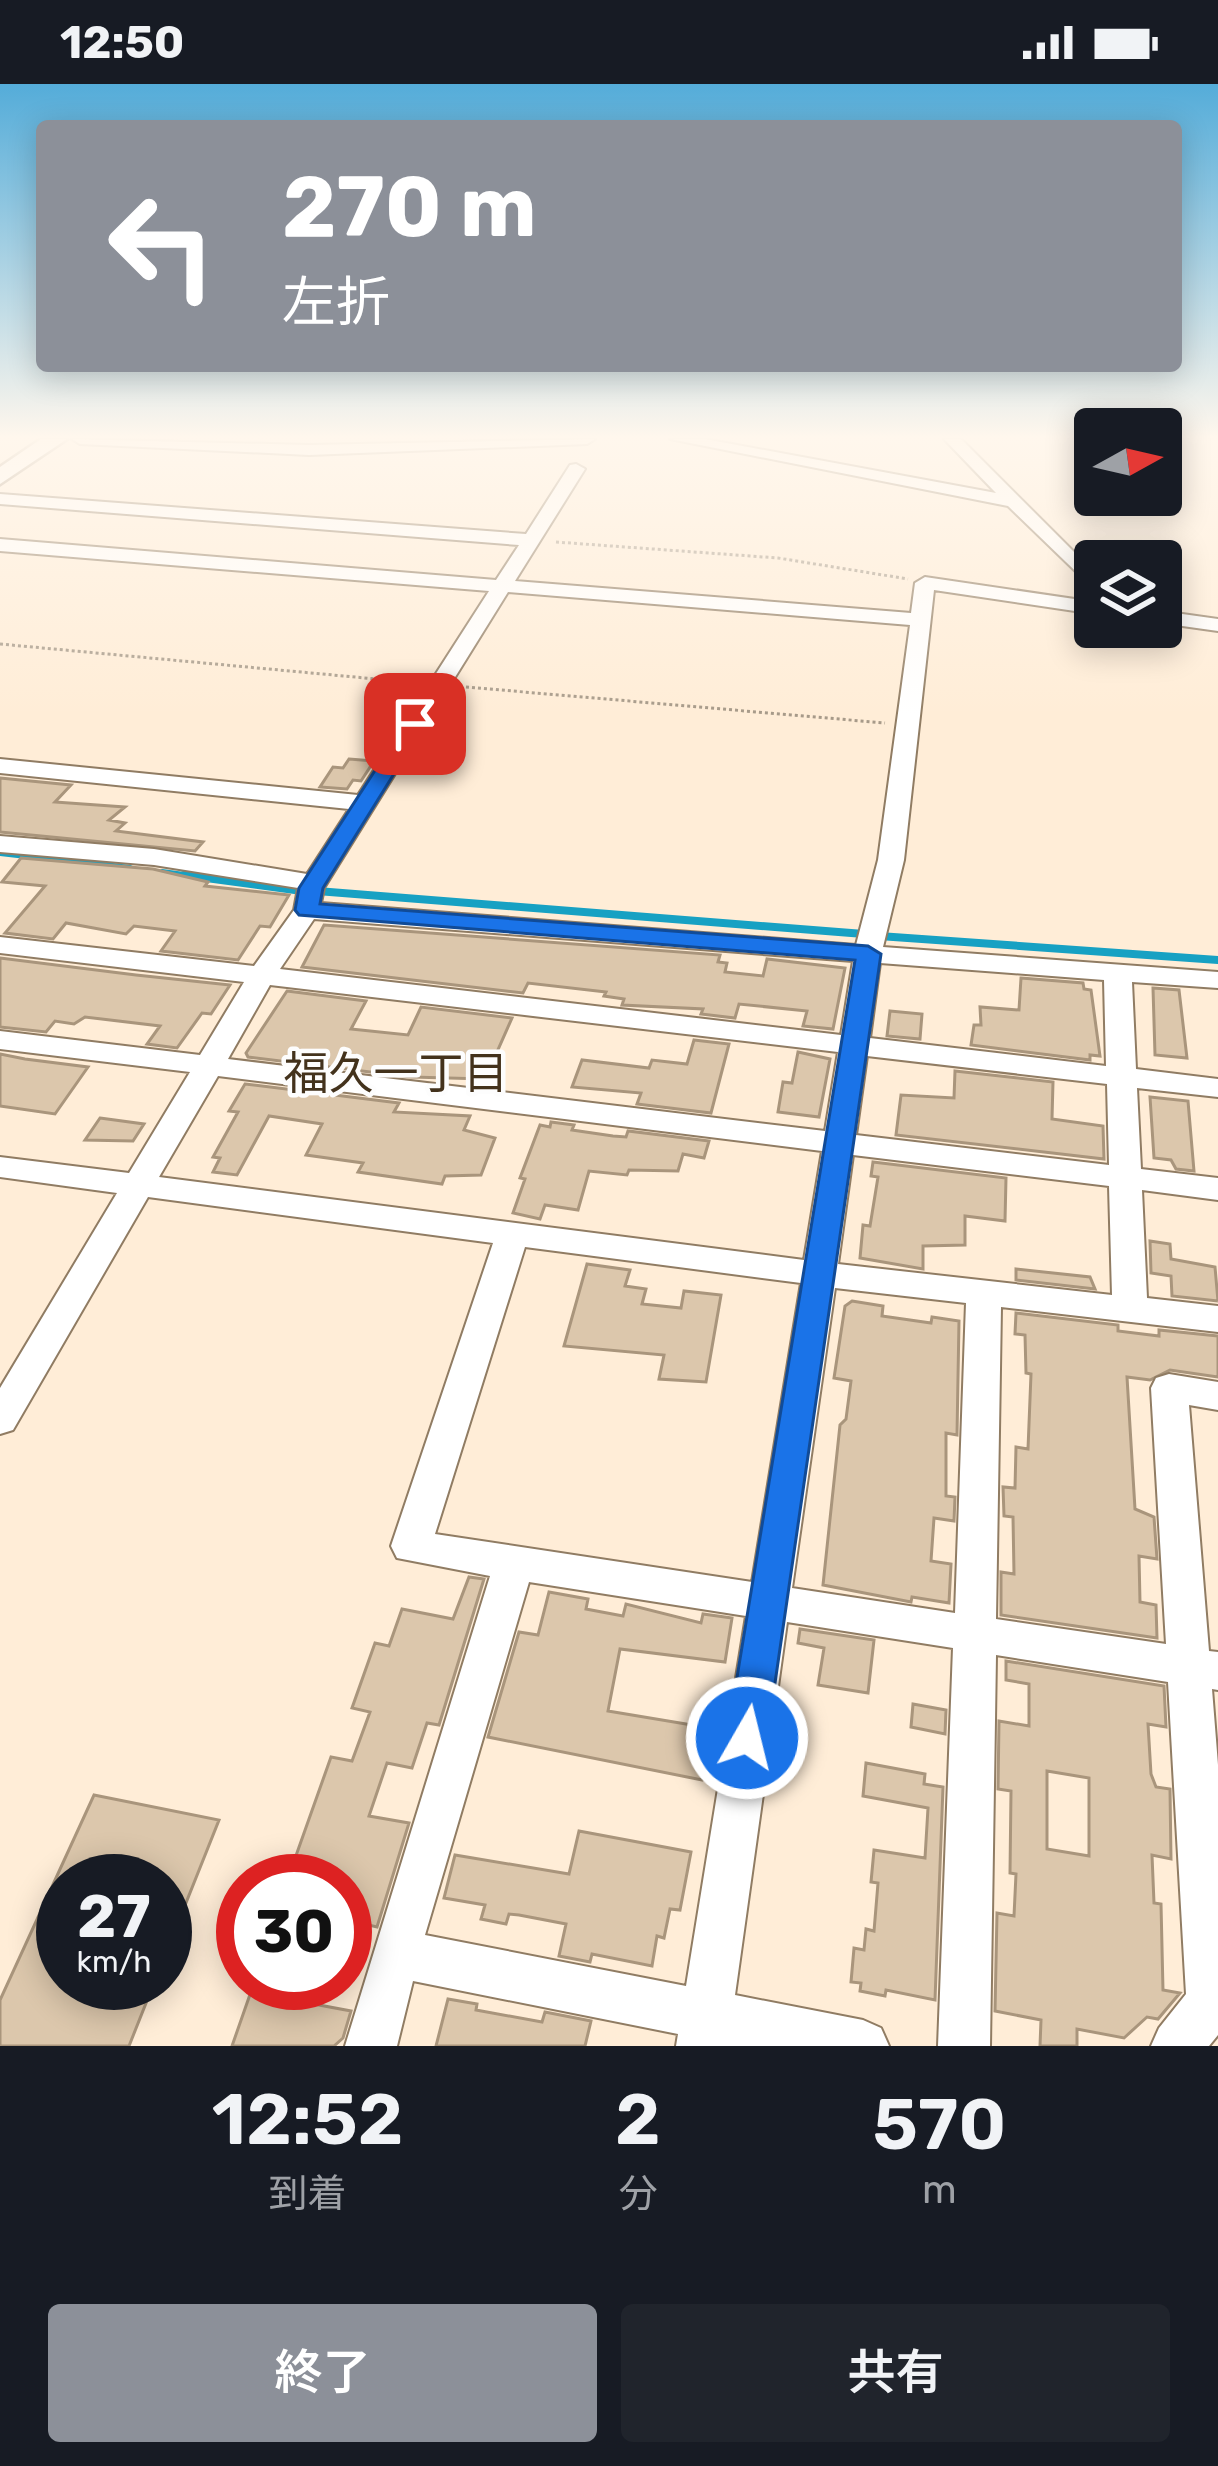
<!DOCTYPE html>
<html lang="ja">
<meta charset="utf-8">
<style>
body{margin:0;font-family:Rubik,"Noto Sans JP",sans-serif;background:#20242c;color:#f1f3f6;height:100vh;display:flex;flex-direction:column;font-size:45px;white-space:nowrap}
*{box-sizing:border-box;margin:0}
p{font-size:39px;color:#9ea1a6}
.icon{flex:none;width:66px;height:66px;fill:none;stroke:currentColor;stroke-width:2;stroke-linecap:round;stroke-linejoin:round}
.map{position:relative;height:1962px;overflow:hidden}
.drawer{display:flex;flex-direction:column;background:#171b24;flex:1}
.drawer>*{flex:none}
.banner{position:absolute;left:36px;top:36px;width:1146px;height:252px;border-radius:12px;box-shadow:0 6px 30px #0003;background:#8c9099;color:#fff;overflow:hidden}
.needle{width:78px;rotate:82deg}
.buttons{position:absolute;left:1074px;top:324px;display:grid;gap:24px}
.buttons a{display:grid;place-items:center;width:108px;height:108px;border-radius:12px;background:#171b24;box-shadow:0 6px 30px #0003;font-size:60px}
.speed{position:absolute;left:36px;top:1770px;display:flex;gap:24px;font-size:60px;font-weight:700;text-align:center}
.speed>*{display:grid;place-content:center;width:156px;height:156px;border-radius:50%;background:#171b24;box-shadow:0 6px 30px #0003;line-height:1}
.speed small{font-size:30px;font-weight:400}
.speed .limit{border:18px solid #d22;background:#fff;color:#111}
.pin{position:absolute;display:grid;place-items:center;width:102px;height:102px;color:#fff;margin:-51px;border-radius:24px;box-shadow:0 6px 18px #0006}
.me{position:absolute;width:132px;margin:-66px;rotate:8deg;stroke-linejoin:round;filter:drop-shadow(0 0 9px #0008)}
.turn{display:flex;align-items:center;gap:42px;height:252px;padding:0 48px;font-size:54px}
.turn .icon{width:156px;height:156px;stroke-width:2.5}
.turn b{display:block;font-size:84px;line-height:102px}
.eta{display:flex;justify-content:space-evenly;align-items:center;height:204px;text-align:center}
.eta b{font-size:72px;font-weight:600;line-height:84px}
.action{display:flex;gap:24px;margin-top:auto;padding:24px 48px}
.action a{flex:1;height:138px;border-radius:12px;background:#8c9099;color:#fff;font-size:48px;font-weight:600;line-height:138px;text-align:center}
.action a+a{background:#20242c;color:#f1f3f6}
.status{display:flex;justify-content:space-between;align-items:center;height:84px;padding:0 60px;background:#171b24;direction:ltr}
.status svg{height:33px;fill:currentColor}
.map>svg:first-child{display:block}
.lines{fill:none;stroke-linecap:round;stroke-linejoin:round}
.stream-far1{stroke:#17a1c3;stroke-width:6}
.stream{stroke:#17a1c3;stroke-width:8}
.building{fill:#dcc7ac;stroke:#a9957c;stroke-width:3;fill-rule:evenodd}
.minor-casing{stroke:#907c63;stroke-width:4}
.major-casing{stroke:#907c63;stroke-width:5}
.path{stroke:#a79a89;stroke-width:3;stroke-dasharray:3 3;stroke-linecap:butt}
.minor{fill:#fff;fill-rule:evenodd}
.major{fill:#fff;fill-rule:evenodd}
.route{fill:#1a73e8;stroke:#114b97;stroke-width:3}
.labels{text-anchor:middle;stroke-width:9;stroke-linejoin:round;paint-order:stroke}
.neighbourhood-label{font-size:45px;fill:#43321c;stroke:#fdfdfd}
</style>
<div class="status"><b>12:50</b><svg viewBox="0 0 49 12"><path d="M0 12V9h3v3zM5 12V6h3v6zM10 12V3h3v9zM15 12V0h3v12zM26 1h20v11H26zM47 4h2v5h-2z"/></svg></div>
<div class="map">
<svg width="1218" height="1962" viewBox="0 0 1218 1962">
<rect width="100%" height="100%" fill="#ffedd7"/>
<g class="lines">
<path class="stream-far1" d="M 0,769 L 130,784
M 162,788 L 206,794"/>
<path class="stream" d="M 184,791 L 302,807
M 317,807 L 864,850
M 879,852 L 1218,876"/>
</g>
<path class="building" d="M 349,675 L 374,677 L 361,697 L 353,696 L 347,705 L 320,703 L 333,683 L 343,684 Z
M 0,694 L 71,701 L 55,718 L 125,723 L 109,736 L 125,739 L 116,747 L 203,758 L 195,767 L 0,748 Z
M 21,774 L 153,785 L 208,798 L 205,802 L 289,811 L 270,843 L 260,842 L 238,876 L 161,867 L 175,847 L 134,842 L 126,850 L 66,839 L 53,855 L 5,849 L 45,802 L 2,798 Z
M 324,841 L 720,871 L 718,878 L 727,879 L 725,888 L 763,892 L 767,875 L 845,884 L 833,945 L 803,942 L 807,927 L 739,920 L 735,934 L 701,930 L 703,925 L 622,921 L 624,915 L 604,912 L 606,908 L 528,899 L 523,909 L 302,883 Z
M 0,874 L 136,891 L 230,901 L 211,930 L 202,929 L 177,964 L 147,960 L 160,942 L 85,933 L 74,940 L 55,937 L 46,948 L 0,943 Z
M 1021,894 L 1083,899 L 1084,905 L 1091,906 L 1100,972 L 1090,971 L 1090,976 L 971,961 L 974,941 L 981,941 L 980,923 L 1019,926 Z
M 1153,904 L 1179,906 L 1187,974 L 1155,971 Z
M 287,907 L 366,917 L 351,945 L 408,951 L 421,923 L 512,934 L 485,995 L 411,993 L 248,973 L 246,969 Z
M 890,927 L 922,930 L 920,955 L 887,952 Z
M 694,956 L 729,960 L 711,1029 L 637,1020 L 641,1009 L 572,1003 L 582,976 L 649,984 L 652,976 L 687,980 Z
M 798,968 L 830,975 L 819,1033 L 778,1028 L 783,998 L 792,999 Z
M 0,970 L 25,975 L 88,983 L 55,1030 L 0,1022 Z
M 955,987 L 1053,998 L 1052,1035 L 1103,1042 L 1104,1075 L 896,1051 L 901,1011 L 954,1014 Z
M 245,1000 L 399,1019 L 394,1028 L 470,1032 L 464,1046 L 495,1054 L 481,1091 L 445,1092 L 442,1100 L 358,1088 L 363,1079 L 306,1071 L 322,1040 L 269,1032 L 237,1091 L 213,1088 L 220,1074 L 213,1073 L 238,1028 L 229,1027 Z
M 1150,1013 L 1188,1017 L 1194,1087 L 1176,1085 L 1171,1076 L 1154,1074 Z
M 100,1034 L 144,1040 L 133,1057 L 85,1056 Z
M 551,1038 L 574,1041 L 572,1046 L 613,1052 L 626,1053 L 628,1047 L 709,1057 L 704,1074 L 683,1070 L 678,1087 L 629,1086 L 627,1091 L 589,1087 L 578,1126 L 545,1121 L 540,1135 L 513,1129 L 525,1095 L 520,1094 L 540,1041 L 550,1043 Z
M 873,1078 L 1006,1094 L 1005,1137 L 965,1132 L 965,1161 L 923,1162 L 923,1185 L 860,1174 L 863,1141 L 870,1142 L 878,1093 L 871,1092 Z
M 1150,1157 L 1170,1160 L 1171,1175 L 1215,1183 L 1218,1217 L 1172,1212 L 1171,1192 L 1151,1189 Z
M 587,1180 L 630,1186 L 625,1202 L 646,1205 L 642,1220 L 681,1224 L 684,1207 L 721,1211 L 706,1298 L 659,1295 L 664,1271 L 564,1262 Z
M 1016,1185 L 1090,1193 L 1095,1205 L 1016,1196 Z
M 852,1217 L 883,1222 L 882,1232 L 931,1239 L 932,1233 L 959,1237 L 957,1351 L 946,1349 L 946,1412 L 955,1413 L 954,1437 L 934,1434 L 931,1477 L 951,1480 L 949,1519 L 912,1513 L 911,1518 L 823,1501 L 840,1341 L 846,1335 L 851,1297 L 834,1294 L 845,1222 Z
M 1016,1229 L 1118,1241 L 1118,1247 L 1159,1252 L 1159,1246 L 1218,1252 L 1218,1293 L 1170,1286 L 1150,1296 L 1127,1293 L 1135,1425 L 1154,1433 L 1157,1475 L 1139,1472 L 1140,1518 L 1156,1521 L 1157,1554 L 1001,1531 L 1001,1488 L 1014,1490 L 1013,1433 L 1004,1432 L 1003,1403 L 1015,1404 L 1016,1363 L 1028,1365 L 1031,1290 L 1026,1289 L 1025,1251 L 1015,1250 Z
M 469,1493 L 484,1495 L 439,1641 L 427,1639 L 412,1684 L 387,1679 L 369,1732 L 409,1739 L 377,1843 L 364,1840 L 365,1837 L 345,1833 L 345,1797 L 287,1797 L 331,1673 L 352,1677 L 370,1628 L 352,1624 L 375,1559 L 389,1562 L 402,1525 L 453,1535 Z
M 549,1508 L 588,1515 L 586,1525 L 623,1532 L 626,1520 L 701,1539 L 703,1530 L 732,1534 L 725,1578 L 620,1565 L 608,1627 L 710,1644 L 702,1696 L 488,1653 L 519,1548 L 538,1551 Z
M 800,1545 L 874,1556 L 868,1609 L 818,1601 L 824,1564 L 798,1559 Z
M 1006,1577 L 1164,1602 L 1166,1643 L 1148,1640 L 1151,1690 L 1156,1703 L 1170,1705 L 1171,1775 L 1152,1771 L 1154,1819 L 1161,1820 L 1163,1906 L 1180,1909 L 1158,1935 L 1147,1933 L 1124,1954 L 1077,1945 L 1077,1962 L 1040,1962 L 1041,1936 L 995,1927 L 997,1829 L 1014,1832 L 1016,1790 L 1010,1789 L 1011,1707 L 998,1705 L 999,1637 L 1029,1642 L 1029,1600 L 1006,1596 ZM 1047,1687 L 1089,1694 L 1089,1772 L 1047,1765 Z
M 913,1620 L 946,1626 L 945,1650 L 911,1643 Z
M 866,1679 L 925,1690 L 924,1700 L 943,1703 L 935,1916 L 886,1906 L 885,1912 L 860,1907 L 861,1899 L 851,1898 L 854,1864 L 864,1866 L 866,1845 L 874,1847 L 878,1799 L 871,1798 L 874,1766 L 925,1774 L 928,1724 L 863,1712 Z
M 94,1711 L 219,1736 L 166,1869 L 165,1797 L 63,1797 L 63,1899 L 154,1899 L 129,1962 L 0,1962 L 0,1916 Z
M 579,1747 L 691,1768 L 680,1826 L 670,1825 L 664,1854 L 657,1852 L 652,1882 L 592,1870 L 590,1878 L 559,1872 L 566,1840 L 519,1831 L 509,1830 L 506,1840 L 481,1835 L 485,1821 L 444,1814 L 455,1771 L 569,1790 Z
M 254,1899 L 292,1899 L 287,1915 L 351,1927 L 343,1954 L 334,1962 L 232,1962 Z
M 448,1915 L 477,1920 L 476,1926 L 542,1938 L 545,1928 L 591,1937 L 585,1962 L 436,1962 Z"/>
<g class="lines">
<g class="minor-casing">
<path id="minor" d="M 72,355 L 309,361 L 595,355 L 587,360 L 309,371 L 80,360 Z
M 670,355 L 705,355 L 996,409 L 944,355 L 961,355 L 1095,489 L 1095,506 L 1008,422 Z
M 576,380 L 585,385 L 515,497 L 911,529 L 915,499 L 925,493 L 1095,518 L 1095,530 L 934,506 L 904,776 L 883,863 L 1218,888 L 1218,904 L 1132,898 L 1136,985 L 1218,995 L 1218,1013 L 1137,1004 L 1141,1085 L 1218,1094 L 1218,1116 L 1142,1106 L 1147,1214 L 1218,1222 L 1218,1248 L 1001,1223 L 996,1535 L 1166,1560 L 1151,1304 L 1156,1294 L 1169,1290 L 1218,1298 L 1218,1326 L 1189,1321 L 1209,1567 L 1218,1568 L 1218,1606 L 1212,1605 L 1218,1681 L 1218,1951 L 1209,1962 L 1151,1962 L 1159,1944 L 1186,1910 L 1168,1598 L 996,1571 L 990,1962 L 938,1962 L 953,1564 L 787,1538 L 735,1911 L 863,1936 L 881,1944 L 889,1962 L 676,1962 L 678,1950 L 413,1897 L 397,1962 L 345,1962 L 490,1492 L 397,1474 L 391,1462 L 493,1159 L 148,1113 L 13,1346 L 0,1350 L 0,1304 L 117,1109 L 0,1093 L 0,1073 L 129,1089 L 190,988 L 0,965 L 0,947 L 200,971 L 244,898 L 0,869 L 0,853 L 254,882 L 294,826 L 298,804 L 154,781 L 0,768 L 0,752 L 154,765 L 307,790 L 349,725 L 0,689 L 0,675 L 358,711 L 489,507 L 0,467 L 0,455 L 496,496 L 519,461 L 0,420 L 0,410 L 526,450 L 570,381 ZM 508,508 L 910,541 L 878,776 L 856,861 L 321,819 L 324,804 ZM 314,835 L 853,877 L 841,951 L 280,885 ZM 880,879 L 1104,896 L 1106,982 L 870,954 ZM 270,901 L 838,968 L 825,1047 L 228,975 ZM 867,972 L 1107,1000 L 1109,1081 L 856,1051 ZM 218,992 L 822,1067 L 804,1176 L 159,1093 ZM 853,1071 L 1109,1102 L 1112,1211 L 838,1180 ZM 525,1163 L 801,1199 L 752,1498 L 435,1450 ZM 835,1204 L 966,1219 L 955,1529 L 792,1504 ZM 529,1498 L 746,1532 L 686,1902 L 425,1851 Z
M 1161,527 L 1218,535 L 1218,547 L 1161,539 Z"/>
</g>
<g class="major-casing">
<path id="major" d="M 41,355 L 67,355 L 0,400 L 0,383 Z"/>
</g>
<path class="path" d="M 556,458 L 778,474 L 908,495
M 0,560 L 419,599
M 466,603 L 885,639"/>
<use href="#minor" class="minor"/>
<use href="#major" class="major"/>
</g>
<linearGradient id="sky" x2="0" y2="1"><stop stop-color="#54acd9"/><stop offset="0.56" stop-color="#fff7ed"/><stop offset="1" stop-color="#fff7ed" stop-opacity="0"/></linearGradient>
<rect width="1218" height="630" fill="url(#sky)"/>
<path class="route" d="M 415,634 L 425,640 L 323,804 L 320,820 L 868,862 L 881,870 L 767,1654 L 761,1667 L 747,1673 L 733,1667 L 727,1654 L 855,876 L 299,831 L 295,826 L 299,804 L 405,640 Z"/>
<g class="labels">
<g class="neighbourhood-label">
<text x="396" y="1005">福久一丁目</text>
</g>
</g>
</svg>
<div class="buttons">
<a><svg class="needle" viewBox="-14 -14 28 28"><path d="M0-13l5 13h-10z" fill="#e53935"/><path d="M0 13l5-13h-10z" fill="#9ea1a6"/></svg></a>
<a><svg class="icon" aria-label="layers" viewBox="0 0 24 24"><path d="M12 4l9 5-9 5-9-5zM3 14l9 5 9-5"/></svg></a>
</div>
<div class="speed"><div>27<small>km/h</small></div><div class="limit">30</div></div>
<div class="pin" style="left:415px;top:640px;background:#d93025"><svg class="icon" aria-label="arrive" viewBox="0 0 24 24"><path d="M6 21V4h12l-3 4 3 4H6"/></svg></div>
<svg class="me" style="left:747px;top:1654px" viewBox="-20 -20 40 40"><circle r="17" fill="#1a73e8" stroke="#fff" stroke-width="3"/><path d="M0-11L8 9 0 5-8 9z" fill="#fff"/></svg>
<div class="banner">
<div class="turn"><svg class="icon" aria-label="left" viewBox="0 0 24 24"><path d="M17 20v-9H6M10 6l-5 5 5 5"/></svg><div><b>270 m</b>左折</div></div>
</div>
</div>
<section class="drawer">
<div class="eta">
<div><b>12:52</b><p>到着</p></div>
<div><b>2</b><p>分</p></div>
<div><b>570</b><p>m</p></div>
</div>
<div class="action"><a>終了</a><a>共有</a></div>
</section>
